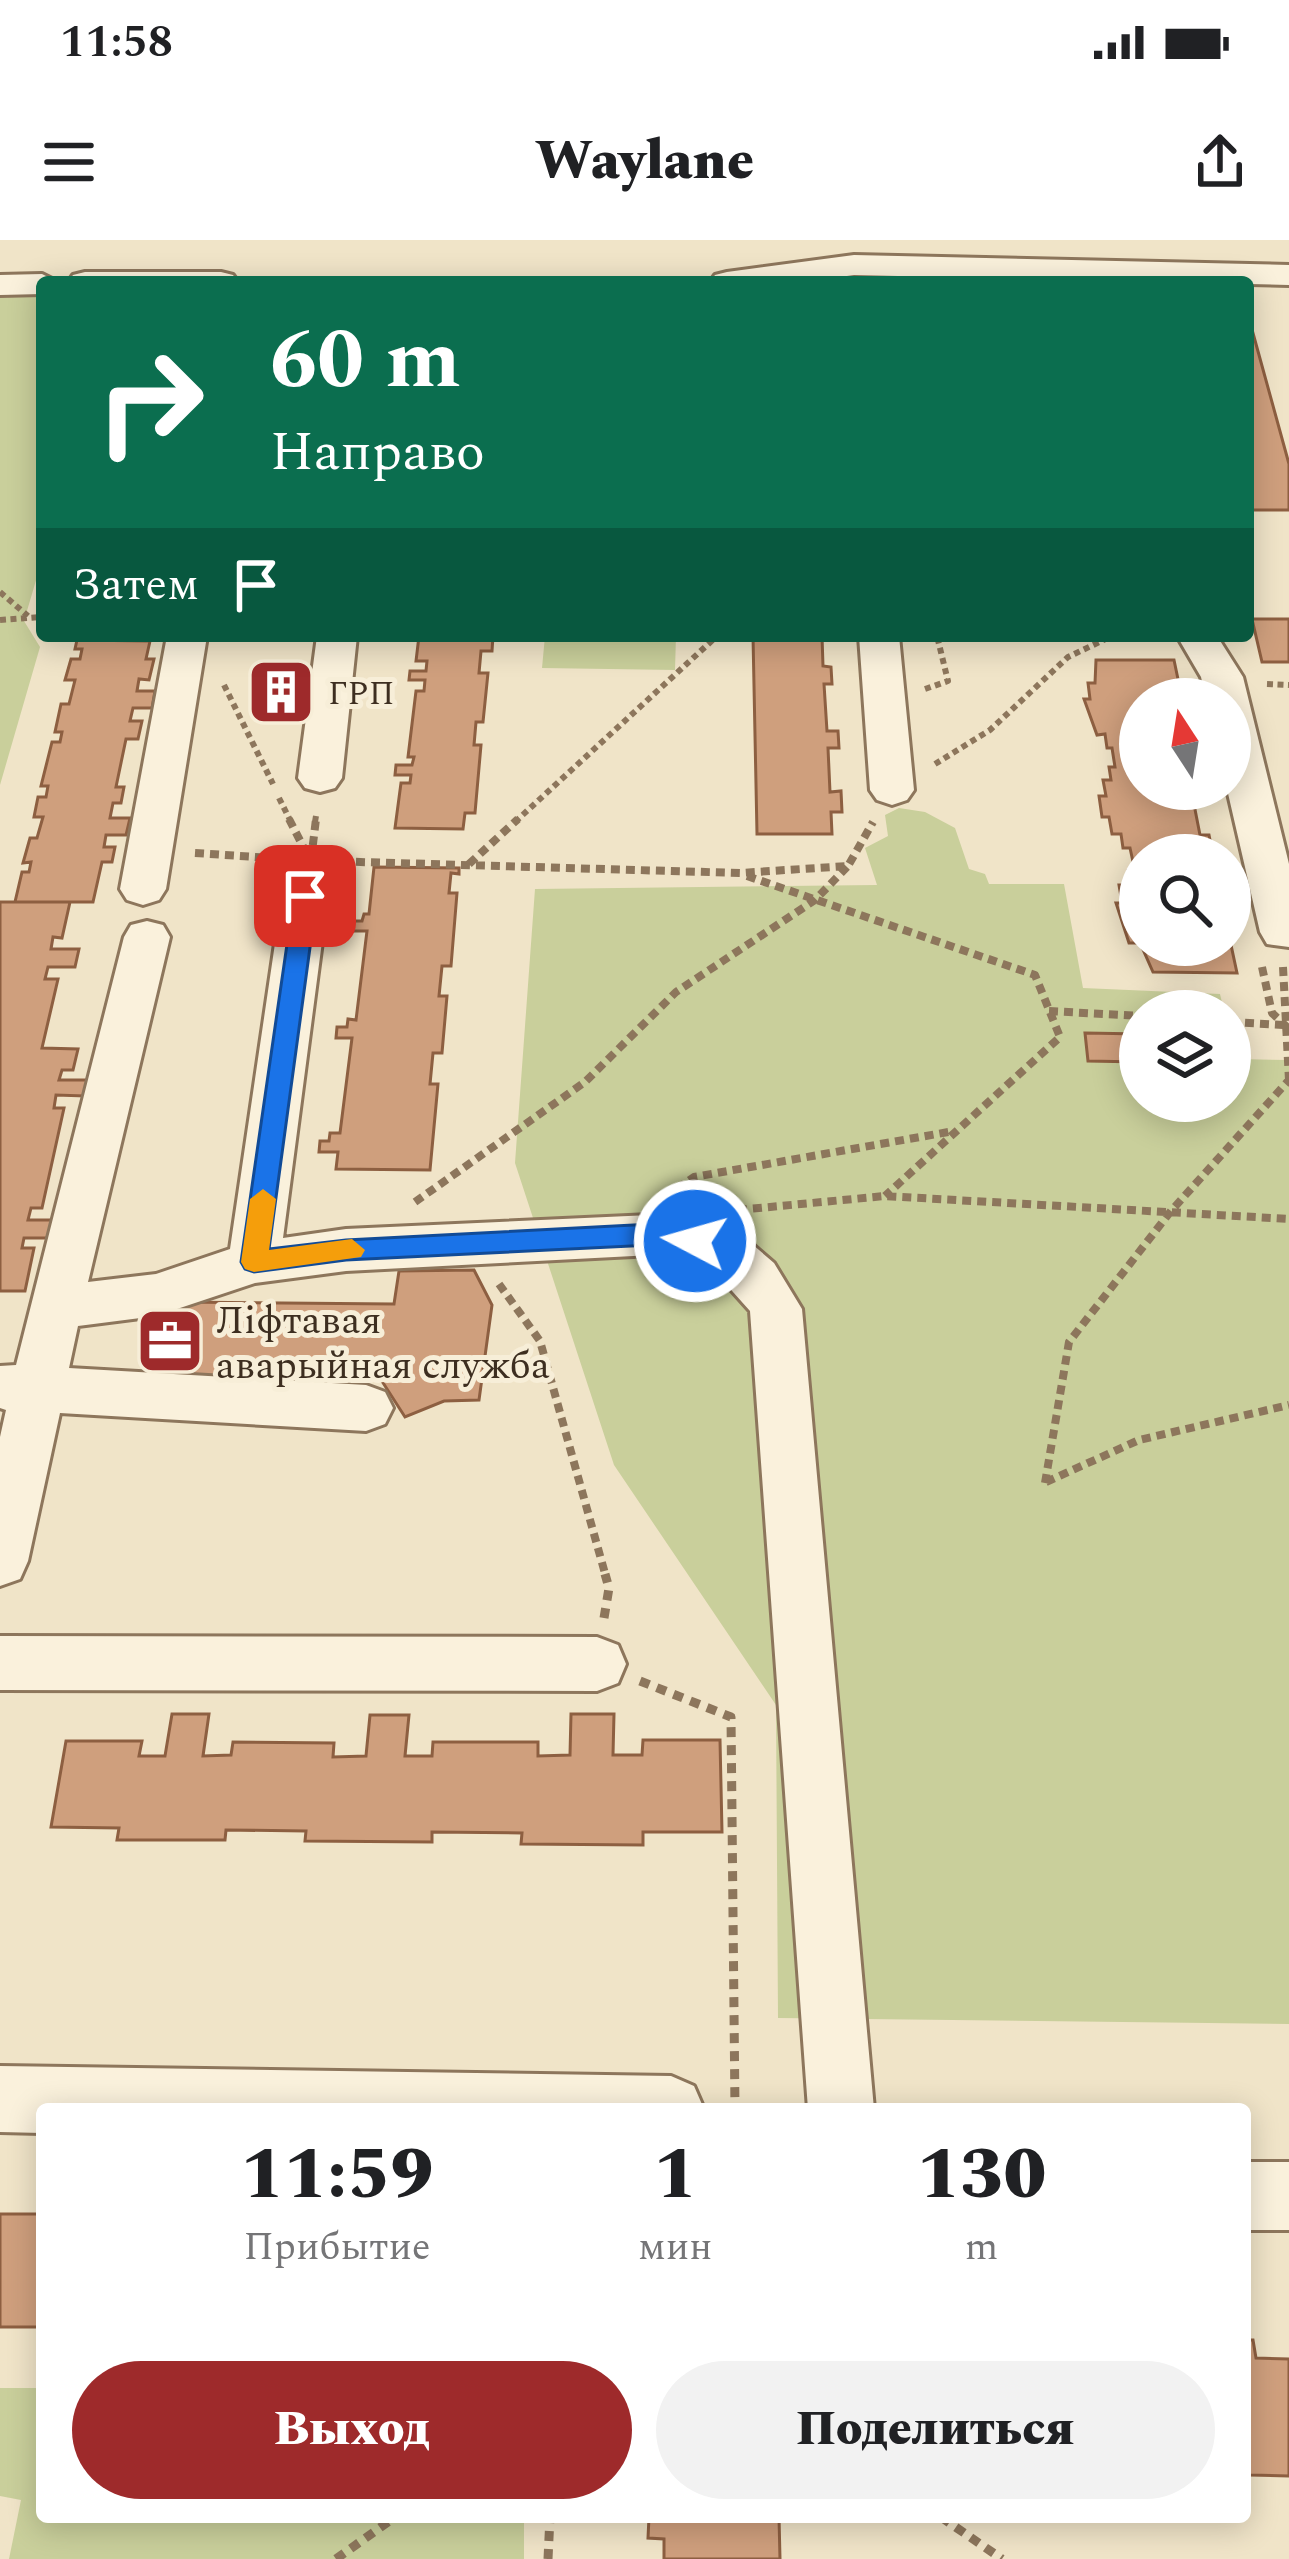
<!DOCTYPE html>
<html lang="ru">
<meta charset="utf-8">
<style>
body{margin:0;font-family:Spectral,serif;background:#f2f2f2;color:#202124;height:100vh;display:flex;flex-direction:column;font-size:45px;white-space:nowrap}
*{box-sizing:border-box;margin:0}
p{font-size:39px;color:#757577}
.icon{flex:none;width:66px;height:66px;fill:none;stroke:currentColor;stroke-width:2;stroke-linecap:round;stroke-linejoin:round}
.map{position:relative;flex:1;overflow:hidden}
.sheet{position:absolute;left:36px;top:1863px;width:1215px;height:420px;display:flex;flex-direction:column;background:#fff;border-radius:12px;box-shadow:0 6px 30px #0003}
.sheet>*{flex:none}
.guide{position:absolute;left:36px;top:36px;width:1218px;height:366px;border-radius:12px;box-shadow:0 6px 30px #0003;background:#0b6e4f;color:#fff;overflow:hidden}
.needle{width:78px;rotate:348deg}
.tools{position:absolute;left:1119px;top:438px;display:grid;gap:24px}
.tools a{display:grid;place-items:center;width:132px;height:132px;border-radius:50%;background:#fff;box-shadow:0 6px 30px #0003;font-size:60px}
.pin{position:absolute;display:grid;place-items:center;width:102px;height:102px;color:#fff;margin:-51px;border-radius:24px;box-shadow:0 6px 18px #0006}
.me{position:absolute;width:132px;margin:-66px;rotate:276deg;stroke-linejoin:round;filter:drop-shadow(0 0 9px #0008)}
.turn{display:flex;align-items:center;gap:42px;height:252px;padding:0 36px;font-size:54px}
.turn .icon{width:156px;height:156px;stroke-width:2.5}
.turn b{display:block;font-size:84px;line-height:102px}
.then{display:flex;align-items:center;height:114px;padding:0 36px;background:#0003;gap:24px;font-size:45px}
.eta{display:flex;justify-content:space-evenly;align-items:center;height:204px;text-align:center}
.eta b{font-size:72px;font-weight:800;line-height:84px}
.cta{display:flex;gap:24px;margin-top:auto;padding:24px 36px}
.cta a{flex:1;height:138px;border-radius:72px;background:#9e2a2b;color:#fff;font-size:48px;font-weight:800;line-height:138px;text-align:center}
.cta a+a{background:#f2f2f2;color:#202124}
.status{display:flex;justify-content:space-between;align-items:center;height:84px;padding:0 60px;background:#fff;direction:ltr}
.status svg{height:33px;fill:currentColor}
header{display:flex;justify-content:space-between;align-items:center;height:156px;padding:0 36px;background:#fff;font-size:54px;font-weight:800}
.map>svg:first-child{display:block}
.green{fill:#c9cf9b}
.building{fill:#cf9f7d;stroke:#8d5f41;stroke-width:3}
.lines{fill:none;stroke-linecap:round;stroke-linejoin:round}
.minor-casing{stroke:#8d765c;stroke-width:6}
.path-far2{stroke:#8d765c;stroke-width:6;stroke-dasharray:6 4.5;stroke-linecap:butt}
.path-far1{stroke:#8d765c;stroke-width:8;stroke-dasharray:9 6;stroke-linecap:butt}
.path{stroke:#8d765c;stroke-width:9;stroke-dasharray:10 8;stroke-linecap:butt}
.minor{fill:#faf1dc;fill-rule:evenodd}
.route{fill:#1a73e8;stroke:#114b97;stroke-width:3}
.slow{fill:#f59e0b}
.labels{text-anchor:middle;stroke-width:10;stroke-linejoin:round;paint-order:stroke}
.far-poi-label{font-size:33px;fill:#3d2e20;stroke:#f7eed8;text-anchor:start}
.poi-label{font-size:39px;fill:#3d2e20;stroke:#f7eed8;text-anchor:start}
</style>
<div class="status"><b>11:58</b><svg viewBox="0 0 49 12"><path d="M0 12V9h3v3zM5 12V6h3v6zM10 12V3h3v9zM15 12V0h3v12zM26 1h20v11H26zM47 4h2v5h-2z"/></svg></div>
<header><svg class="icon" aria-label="menu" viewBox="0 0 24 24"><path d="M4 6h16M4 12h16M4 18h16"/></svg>Waylane<svg class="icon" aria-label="share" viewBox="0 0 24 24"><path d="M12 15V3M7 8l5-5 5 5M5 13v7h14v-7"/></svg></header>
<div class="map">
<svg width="1289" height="2319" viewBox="0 0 1289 2319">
<rect width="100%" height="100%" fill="#f0e4c8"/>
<path class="green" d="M 42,53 L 42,320 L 24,381 L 40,407 L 0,545 L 0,54 Z
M 545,396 L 676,396 L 675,430 L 542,428 Z
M 899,568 L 925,572 L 955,588 L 969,629 L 985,634 L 989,644 L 1064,644 L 1083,748 L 1220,754 L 1224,771 L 1140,771 L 1140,861 L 1230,861 L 1230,794 L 1236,819 L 1289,820 L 1289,1784 L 778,1778 L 776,1465 L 614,1225 L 515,923 L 535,649 L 877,645 L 865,608 L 888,596 L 885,575 Z
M 0,2148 L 42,2148 L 42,2277 L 524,2277 L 524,2319 L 9,2319 L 21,2260 L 0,2256 Z"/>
<path class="building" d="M 1248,75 L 1289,224 L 1289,270 L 1248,270 Z
M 1252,379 L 1289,379 L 1289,422 L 1262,422 Z
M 419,396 L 493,396 L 492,411 L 481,411 L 479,433 L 488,433 L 483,482 L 476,482 L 474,505 L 481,505 L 475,573 L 465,573 L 463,589 L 395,588 L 401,543 L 410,543 L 411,535 L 395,535 L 396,525 L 412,525 L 414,517 L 408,517 L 416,451 L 424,451 L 425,440 L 409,440 L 410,431 L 426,431 L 427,421 L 416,421 Z
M 753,396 L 822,396 L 823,426 L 831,427 L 832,444 L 824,444 L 827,491 L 838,491 L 839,508 L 828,508 L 830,552 L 841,551 L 842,572 L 831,572 L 832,594 L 757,594 Z
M 77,400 L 150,401 L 146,419 L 154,419 L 149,440 L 139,439 L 137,451 L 155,451 L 152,468 L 133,468 L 130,481 L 142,481 L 138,499 L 126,499 L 116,547 L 124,547 L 121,563 L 113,563 L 110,578 L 130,578 L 126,595 L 106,595 L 104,607 L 115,607 L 112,622 L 102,622 L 93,662 L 15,662 L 22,632 L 29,632 L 31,622 L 23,623 L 30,598 L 37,598 L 43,577 L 34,577 L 38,557 L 46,557 L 48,546 L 41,546 L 52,502 L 60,502 L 62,492 L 55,492 L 61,464 L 69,464 L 75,440 L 65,440 L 71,419 L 80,419 L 82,409 L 75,409 Z
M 1096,420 L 1174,420 L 1179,444 L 1169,443 L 1172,459 L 1140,459 L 1140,549 L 1191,549 L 1200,595 L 1209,595 L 1213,615 L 1140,615 L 1140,703 L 1129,703 L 1116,663 L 1122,663 L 1119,645 L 1130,645 L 1128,631 L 1135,631 L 1130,608 L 1123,608 L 1121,594 L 1112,594 L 1109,577 L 1102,577 L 1099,556 L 1106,556 L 1103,540 L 1111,540 L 1109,527 L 1115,527 L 1112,508 L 1107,508 L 1105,494 L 1097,495 L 1084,459 L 1090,459 L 1088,443 L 1095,443 Z
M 269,442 L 295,442 L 292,462 L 266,462 Z
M 374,627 L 459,628 L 459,634 L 451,633 L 449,653 L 457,653 L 451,726 L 442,726 L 439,756 L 447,756 L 442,813 L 433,813 L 430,844 L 438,844 L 430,930 L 336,929 L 338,912 L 319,912 L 320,901 L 329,901 L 330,893 L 340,893 L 352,798 L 336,798 L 337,787 L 347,787 L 348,779 L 356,780 L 367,691 L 353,691 L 354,681 L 362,681 L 364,674 L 369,674 Z
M 0,662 L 70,662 L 62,698 L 53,697 L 51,709 L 79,709 L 75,727 L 48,727 L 45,739 L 58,739 L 42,808 L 78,809 L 73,830 L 62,830 L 59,840 L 88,840 L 85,856 L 56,855 L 54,868 L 64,868 L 42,968 L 31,968 L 28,980 L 54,980 L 51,998 L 24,998 L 22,1008 L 34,1008 L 25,1051 L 0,1051 Z
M 1141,705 L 1231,705 L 1237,733 L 1153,732 Z
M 1085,793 L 1140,794 L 1140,822 L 1088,821 Z
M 474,1030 L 492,1065 L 479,1160 L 444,1161 L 405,1177 L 378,1135 L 162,1139 L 178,1062 L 394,1064 L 399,1031 Z
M 172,1474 L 209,1474 L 203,1516 L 231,1515 L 233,1502 L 334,1503 L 333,1517 L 366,1516 L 370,1475 L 409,1475 L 405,1516 L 432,1516 L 433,1502 L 538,1502 L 538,1516 L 570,1515 L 571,1474 L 614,1474 L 613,1515 L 642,1515 L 643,1500 L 720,1500 L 722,1592 L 643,1592 L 643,1605 L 521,1604 L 522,1593 L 432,1592 L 432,1602 L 305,1601 L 306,1591 L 226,1590 L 225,1600 L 117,1600 L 119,1588 L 51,1587 L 66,1501 L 142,1501 L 139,1516 L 165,1516 Z
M 0,1974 L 42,1974 L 42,2087 L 0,2087 Z
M 1245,2100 L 1253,2100 L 1256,2118 L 1289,2119 L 1289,2236 L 1250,2235 L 1245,2221 Z
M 649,2277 L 779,2277 L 780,2319 L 664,2319 L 664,2299 L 648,2298 Z"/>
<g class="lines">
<g class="minor-casing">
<path id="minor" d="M 854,15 L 1289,25 L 1289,45 L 854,35 L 804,42 L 710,42 L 715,35 L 727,32 Z
M 85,32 L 221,32 L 233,35 L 238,42 L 68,42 L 73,35 Z
M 42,34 L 58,42 L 42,42 L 42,54 L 0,55 L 0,35 Z
M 167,396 L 207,396 L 166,649 L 159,660 L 143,665 L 127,660 L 120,649 Z
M 317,396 L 357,396 L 342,538 L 335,548 L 320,552 L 305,548 L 298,538 Z
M 859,396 L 899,396 L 914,550 L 907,560 L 892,565 L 877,560 L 870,550 Z
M 1177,396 L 1217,396 L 1243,437 L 1289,624 L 1289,707 L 1267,704 L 1260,692 L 1227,549 L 1230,459 L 1206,459 L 1201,437 Z
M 305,640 L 321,645 L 328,656 L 283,998 L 346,989 L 672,974 L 752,1004 L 774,1023 L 802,1069 L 874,1869 L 808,1869 L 750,1071 L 716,1033 L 672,1014 L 346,1031 L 255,1043 L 156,1076 L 78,1086 L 69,1128 L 366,1145 L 385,1152 L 393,1168 L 385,1184 L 366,1191 L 60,1173 L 28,1321 L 20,1339 L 0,1346 L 0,1197 L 6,1170 L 0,1168 L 0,1126 L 16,1125 L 124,697 L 131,685 L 147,681 L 163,685 L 170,697 L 88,1042 L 156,1034 L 230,1009 L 282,656 L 289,645 Z
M 0,1396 L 597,1397 L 618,1405 L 626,1424 L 618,1443 L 597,1451 L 0,1450 Z
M 0,1826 L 671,1836 L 694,1846 L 704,1869 L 42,1869 L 42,1893 L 0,1892 Z
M 1245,1922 L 1289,1922 L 1289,1990 L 1245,1990 Z"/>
</g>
<path class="path-far2" d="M 0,352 L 28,376
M 0,380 L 42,377
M 1267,444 L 1289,445
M 224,445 L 273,544
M 925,449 L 948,441 L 937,396
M 935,524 L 990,490 L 1068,417 L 1112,396
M 279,558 L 291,582
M 315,582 L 316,576
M 515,582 L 717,396"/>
<path class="path-far1" d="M 289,579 L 310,620
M 195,613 L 287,619
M 311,620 L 316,579
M 326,621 L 740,633 L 848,626 L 873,582
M 469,624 L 518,579
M 747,636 L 1035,735 L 1060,797 L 885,956
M 1262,727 L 1272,773 L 1289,789
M 1283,727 L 1289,840
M 1049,771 L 1140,776
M 1230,782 L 1283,785
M 677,949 L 694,937 L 954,891
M 415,962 L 585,842 L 676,752 L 815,660 L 847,627
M 738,970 L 885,956 L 1289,979
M 499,1044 L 540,1101 L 606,1337
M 1046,1242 L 1139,1200 L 1289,1165
M 1045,1243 L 1069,1102 L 1171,971 L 1289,840"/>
<path class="path" d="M 604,1378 L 609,1348 L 605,1334
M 640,1441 L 731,1477 L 735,1869
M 941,2277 L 1002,2319
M 336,2319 L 395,2277
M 548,2319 L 550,2277"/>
<use href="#minor" class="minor"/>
</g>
<path class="route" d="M 305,648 L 317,656 L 269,1009 L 346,1000 L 672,983 L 705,994 L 708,1001 L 705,1009 L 695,1012 L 672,1004 L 346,1020 L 254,1032 L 245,1029 L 241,1022 L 294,656 Z"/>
<path class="slow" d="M 263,949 L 276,959 L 269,1010 L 352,999 L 365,1010 L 361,1017 L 254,1032 L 245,1029 L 241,1022 L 250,959 Z"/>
<defs>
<g id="building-square" transform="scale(3.45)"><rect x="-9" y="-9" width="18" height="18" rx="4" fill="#9e2a2b" stroke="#f7eed8"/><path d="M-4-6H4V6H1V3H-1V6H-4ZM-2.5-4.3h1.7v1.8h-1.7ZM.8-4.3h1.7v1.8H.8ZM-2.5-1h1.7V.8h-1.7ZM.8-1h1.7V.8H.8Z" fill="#fff"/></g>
<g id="office-square" transform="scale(3.45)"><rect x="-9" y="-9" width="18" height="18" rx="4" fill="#9e2a2b" stroke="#f7eed8"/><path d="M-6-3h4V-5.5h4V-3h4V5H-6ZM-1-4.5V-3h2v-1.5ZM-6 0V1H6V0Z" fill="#fff"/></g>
</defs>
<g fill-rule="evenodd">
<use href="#building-square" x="281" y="452"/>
<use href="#office-square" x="170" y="1101"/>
</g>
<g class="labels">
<g class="far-poi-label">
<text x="328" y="464">ГРП</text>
</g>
<g class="poi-label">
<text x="216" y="1093">Ліфтавая<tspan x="216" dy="45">аварыйная служба</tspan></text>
</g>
</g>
</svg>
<div class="tools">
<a><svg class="needle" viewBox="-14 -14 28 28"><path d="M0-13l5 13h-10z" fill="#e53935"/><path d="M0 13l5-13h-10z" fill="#757577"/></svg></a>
<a><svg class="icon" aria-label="search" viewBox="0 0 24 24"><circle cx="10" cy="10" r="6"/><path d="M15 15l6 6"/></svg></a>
<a><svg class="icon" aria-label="layers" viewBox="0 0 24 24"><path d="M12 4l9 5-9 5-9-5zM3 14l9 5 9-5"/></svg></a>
</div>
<div class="pin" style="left:305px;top:656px;background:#d93025"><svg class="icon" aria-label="arrive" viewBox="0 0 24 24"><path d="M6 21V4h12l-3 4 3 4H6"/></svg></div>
<svg class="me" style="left:695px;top:1001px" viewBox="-20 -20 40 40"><circle r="17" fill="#1a73e8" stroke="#fff" stroke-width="3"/><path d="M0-11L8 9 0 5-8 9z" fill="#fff"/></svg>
<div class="guide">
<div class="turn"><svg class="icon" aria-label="right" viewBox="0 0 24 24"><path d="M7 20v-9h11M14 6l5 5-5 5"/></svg><div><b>60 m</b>Направо</div></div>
<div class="then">Затем<svg class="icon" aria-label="arrive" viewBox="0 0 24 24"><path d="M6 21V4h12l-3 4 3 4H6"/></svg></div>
</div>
<section class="sheet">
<div class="eta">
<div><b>11:59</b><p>Прибытие</p></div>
<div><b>1</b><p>мин</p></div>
<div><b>130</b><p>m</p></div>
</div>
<div class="cta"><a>Выход</a><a>Поделиться</a></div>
</section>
</div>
